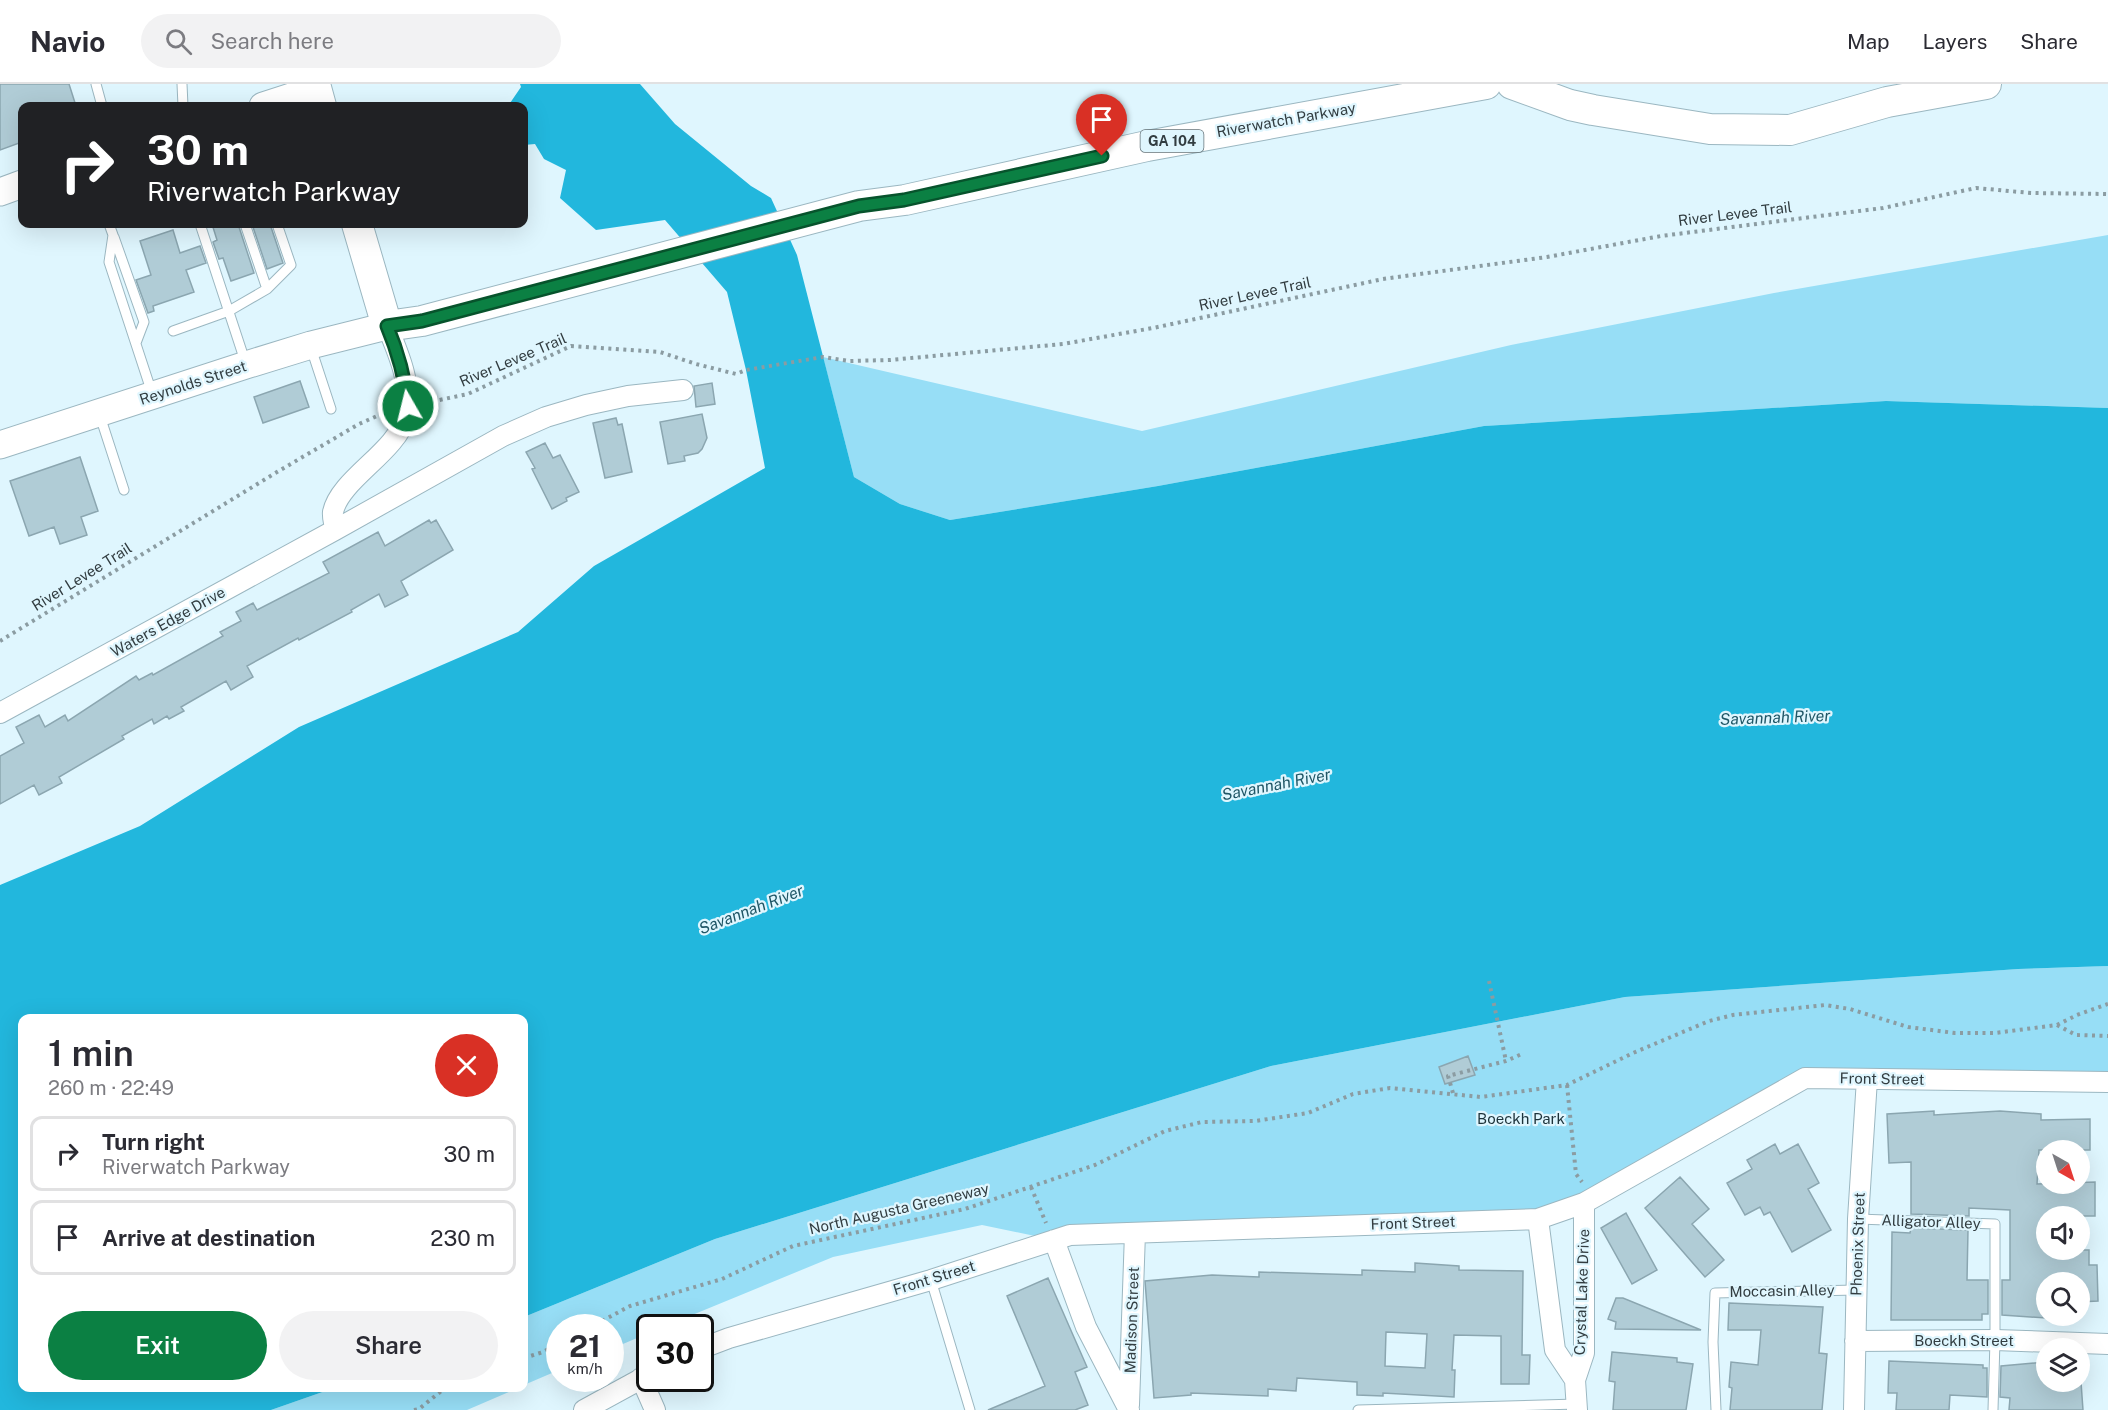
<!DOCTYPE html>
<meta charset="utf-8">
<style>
body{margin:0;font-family:"Public Sans",sans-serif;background:#f2f2f3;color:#2b2b33;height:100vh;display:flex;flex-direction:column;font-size:22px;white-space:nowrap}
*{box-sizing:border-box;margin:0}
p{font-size:20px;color:#7c7c81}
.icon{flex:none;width:33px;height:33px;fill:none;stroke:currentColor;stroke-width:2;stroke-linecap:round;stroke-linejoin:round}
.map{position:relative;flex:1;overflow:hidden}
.drawer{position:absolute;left:18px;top:930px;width:510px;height:378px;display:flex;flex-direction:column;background:#fff;border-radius:12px;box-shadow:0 6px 24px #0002}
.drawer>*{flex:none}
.guide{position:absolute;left:18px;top:18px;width:510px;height:126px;border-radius:12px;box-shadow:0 6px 24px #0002;background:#202124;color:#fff;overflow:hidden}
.needle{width:39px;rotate:141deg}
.controls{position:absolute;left:2036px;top:1056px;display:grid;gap:12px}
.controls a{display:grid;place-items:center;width:54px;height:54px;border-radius:50%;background:#fff;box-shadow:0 6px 24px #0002;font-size:30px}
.speed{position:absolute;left:546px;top:1230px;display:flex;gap:12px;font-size:30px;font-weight:700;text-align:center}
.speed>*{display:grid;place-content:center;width:78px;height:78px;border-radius:50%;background:#fff;box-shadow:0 6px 24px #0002;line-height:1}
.speed small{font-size:15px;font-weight:400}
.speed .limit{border:3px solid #111;border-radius:9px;background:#fff;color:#111}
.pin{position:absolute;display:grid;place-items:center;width:51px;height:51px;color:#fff;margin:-62px -26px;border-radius:50% 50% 50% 0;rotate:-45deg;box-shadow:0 0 6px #0007}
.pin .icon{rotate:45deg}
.me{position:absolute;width:66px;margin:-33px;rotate:352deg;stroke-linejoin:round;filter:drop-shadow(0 0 4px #0008)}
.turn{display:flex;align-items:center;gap:21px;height:126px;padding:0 30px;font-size:27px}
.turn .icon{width:78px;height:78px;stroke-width:2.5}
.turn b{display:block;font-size:42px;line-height:51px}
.round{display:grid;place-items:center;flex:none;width:63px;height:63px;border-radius:32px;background:#f2f2f3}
.overview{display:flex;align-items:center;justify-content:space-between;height:102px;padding:0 30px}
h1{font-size:36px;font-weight:600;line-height:45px}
.primary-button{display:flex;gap:12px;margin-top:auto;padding:12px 30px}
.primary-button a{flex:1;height:69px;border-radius:36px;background:#0b8043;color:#fff;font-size:24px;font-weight:600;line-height:69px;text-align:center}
.primary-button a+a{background:#f2f2f3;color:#2b2b33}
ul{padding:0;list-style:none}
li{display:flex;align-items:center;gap:18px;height:75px;margin:0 12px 9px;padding:0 18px;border:3px solid #e1e1e2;border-radius:12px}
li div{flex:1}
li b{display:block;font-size:22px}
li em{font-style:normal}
header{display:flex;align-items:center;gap:36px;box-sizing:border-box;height:84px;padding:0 30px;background:#fff;border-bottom:2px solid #e1e1e2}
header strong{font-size:28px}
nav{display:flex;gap:33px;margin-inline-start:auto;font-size:21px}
.search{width:420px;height:54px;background:#f2f2f3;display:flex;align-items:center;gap:15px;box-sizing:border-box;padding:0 21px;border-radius:33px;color:#7c7c81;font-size:22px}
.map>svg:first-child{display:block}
.green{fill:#97def6}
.water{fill:#22b7dd}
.building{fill:#b0ccd6;stroke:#8ba6b0;stroke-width:1.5;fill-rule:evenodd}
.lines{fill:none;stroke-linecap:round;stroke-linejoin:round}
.service-casing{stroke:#9bb7c1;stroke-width:11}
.minor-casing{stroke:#9bb7c1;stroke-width:22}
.secondary-casing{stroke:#9bb7c1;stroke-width:29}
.primary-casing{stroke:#9bb7c1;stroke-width:32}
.path{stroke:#8b9ca2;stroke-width:4;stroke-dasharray:3 4.5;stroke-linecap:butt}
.service{stroke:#fff;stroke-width:9}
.minor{stroke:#fff;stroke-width:20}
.secondary{stroke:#fff;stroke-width:27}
.primary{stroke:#fff;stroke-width:30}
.route-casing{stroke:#07532c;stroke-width:15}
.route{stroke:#0b8043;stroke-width:10}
.labels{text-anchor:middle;stroke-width:4.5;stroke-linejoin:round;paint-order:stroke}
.shield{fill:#dff6fe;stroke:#66747a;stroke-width:1.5}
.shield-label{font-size:14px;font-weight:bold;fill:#323d41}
.street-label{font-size:15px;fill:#323d41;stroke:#dff6fe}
.park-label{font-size:15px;fill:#1d333b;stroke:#dff6fe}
.water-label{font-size:16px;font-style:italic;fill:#1f5666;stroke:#dff6fe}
</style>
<header>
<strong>Navio</strong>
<div class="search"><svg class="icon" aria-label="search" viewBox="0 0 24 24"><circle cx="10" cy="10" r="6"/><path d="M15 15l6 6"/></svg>Search here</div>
<nav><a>Map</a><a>Layers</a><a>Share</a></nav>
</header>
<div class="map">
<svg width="2108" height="1326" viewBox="0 0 2108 1326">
<rect width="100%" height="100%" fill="#dff6fe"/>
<path class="green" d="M 2108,151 L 2108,324 L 1886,317 L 1484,342 L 1158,402 L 950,436 L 900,420 L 854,393 L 823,273 L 1142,347 L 1511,261 L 1774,209 Z
M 2108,882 L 2108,998 L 1805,994 L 1558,1129 L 1054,1156 L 982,1141 L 833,1173 L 663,1243 L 650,1244 L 649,1249 L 611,1265 L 610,1244 L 560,1244 L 559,1286 L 524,1301 L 524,1233 L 715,1155 L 1271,982 L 1625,913 L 2018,885 Z
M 334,1304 L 518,1304 L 467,1326 L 271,1326 Z"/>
<path class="water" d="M 520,0 L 640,0 L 675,40 L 751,102 L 771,114 L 797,171 L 854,393 L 900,420 L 950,436 L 1158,402 L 1484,342 L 1886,317 L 2108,324 L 2108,882 L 2018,885 L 1625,913 L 1271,982 L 715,1155 L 524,1233 L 524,934 L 22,934 L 22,1304 L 334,1304 L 271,1326 L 0,1326 L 0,801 L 140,742 L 299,643 L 518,548 L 594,482 L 765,384 L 746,286 L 727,208 L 665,136 L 596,146 L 560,114 L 566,86 L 544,75 L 535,60 L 524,61 L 524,22 L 508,22 L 521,3 Z"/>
<path class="building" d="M 0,0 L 69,0 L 76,22 L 22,22 L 22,58 L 0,66 Z
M 212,140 L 238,140 L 254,189 L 231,197 L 223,174 L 219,175 L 213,158 L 217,156 Z
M 252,140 L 270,140 L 283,179 L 267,185 Z
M 173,146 L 180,169 L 200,162 L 206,179 L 186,186 L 194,208 L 153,222 L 154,227 L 148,229 L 136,196 L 151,191 L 140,157 Z
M 300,297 L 309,323 L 263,339 L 254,313 Z
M 712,299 L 715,320 L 696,323 L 694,302 Z
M 702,330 L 707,354 L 702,365 L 698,369 L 684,372 L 685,377 L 668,380 L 660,338 Z
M 616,334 L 618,341 L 622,340 L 632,388 L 605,394 L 593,339 Z
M 545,359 L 553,374 L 560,371 L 579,408 L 566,414 L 567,417 L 552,425 L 532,385 L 535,384 L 526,368 Z
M 80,373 L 98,427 L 81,433 L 87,451 L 60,460 L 54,443 L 29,452 L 10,397 Z
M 429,436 L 431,439 L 436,436 L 453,466 L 401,497 L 408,511 L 385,523 L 379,510 L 351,526 L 352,528 L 299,556 L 298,554 L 247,582 L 253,593 L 231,606 L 226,597 L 181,623 L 184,627 L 169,635 L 167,632 L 154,640 L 152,635 L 122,652 L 124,655 L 59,693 L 62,699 L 39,711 L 34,701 L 0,720 L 0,672 L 24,659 L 16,643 L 39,631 L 45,643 L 65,631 L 68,637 L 136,592 L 139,596 L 152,589 L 153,591 L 223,552 L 220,548 L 241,537 L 236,528 L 253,519 L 257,526 L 329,489 L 323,478 L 378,448 L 385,462 Z
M 1468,972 L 1475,991 L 1445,1000 L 1439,983 Z
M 1934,1027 L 1934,1031 L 2000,1027 L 2041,1030 L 2041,1036 L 2090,1035 L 2090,1066 L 2039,1066 L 2037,1100 L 2095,1098 L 2095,1132 L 2046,1132 L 2046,1166 L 2089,1166 L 2089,1181 L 2097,1181 L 2098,1217 L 2079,1218 L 2079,1198 L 2046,1198 L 2046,1234 L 2002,1231 L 2002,1196 L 2010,1196 L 2010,1126 L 1969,1124 L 1969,1132 L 1911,1130 L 1911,1078 L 1889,1079 L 1887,1030 Z
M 1775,1060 L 1780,1070 L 1798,1060 L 1819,1099 L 1808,1105 L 1831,1146 L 1792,1168 L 1770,1128 L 1764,1131 L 1760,1123 L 1745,1131 L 1727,1099 L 1752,1085 L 1747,1076 Z
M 1680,1093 L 1709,1125 L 1692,1140 L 1724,1176 L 1705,1193 L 1645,1124 Z
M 1626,1129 L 1657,1186 L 1632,1200 L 1601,1144 Z
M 1911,1144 L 1968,1146 L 1967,1196 L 1988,1196 L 1988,1230 L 1982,1230 L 1982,1236 L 1891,1236 L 1892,1148 L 1910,1149 Z
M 1415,1179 L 1459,1182 L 1459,1186 L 1523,1187 L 1522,1271 L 1530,1271 L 1529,1300 L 1501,1300 L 1501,1252 L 1454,1251 L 1452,1286 L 1455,1286 L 1454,1313 L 1383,1309 L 1383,1312 L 1357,1311 L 1357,1298 L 1297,1294 L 1296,1307 L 1268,1305 L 1268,1312 L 1191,1309 L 1191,1311 L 1154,1314 L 1145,1197 L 1212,1191 L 1259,1193 L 1259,1188 L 1362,1191 L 1362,1186 L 1415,1188 ZM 1386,1248 L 1427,1250 L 1425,1284 L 1385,1282 Z
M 1048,1194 L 1087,1283 L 1075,1288 L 1088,1321 L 1075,1326 L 988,1326 L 1045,1302 L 1007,1212 Z
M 1616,1214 L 1623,1214 L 1701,1246 L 1615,1245 L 1616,1238 L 1608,1235 Z
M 1729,1219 L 1823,1223 L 1819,1269 L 1827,1270 L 1822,1326 L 1730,1326 L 1732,1304 L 1729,1303 L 1731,1278 L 1758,1281 L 1761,1246 L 1728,1246 Z
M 1612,1268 L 1677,1274 L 1677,1278 L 1693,1280 L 1686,1326 L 1613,1326 L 1615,1298 L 1609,1297 Z
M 1889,1277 L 1983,1281 L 1983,1284 L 1987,1284 L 1987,1313 L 1950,1311 L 1949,1326 L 1896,1326 L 1897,1309 L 1888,1309 Z
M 2046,1278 L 2046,1298 L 2081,1298 L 2083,1326 L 2009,1326 L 2010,1314 L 2000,1313 L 2001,1282 Z"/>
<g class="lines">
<g class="service-casing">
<path id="service" d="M 96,0 L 102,22
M 182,0 L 183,22
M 109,140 L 113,151 L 109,178 L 152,309
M 200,140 L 246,280
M 245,140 L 267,205
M 114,153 L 144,238 L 136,259
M 173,247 L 229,227 L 267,205 L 291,181 L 277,140
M 311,264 L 331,325
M 100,332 L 124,406
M 1858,1135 L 1995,1140 L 1995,1256 L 1993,1326
M 931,1196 L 970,1326
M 1358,1326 L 1577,1320
M 1716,1326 L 1713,1258 L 1715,1209 L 1856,1206"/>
</g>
<g class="minor-casing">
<path id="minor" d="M 335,446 C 335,441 332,433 333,428 C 340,395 397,368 406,332 C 413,303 398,268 387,242
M 0,629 L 335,446 L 503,352 L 546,333 L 586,321 L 628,312 L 683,306
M 1538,1135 L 1555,1266 L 1575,1296
M 1054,1156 L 1086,1243 L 1129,1326
M 1855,1257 L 1995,1256 L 2108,1260
M 700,1265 L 729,1254 L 931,1196 L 1070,1151 L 1538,1135 L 1584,1119 L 1805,994 L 2108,998
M 641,1294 L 655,1326
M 1129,1321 L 1135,1149
M 584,1326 L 650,1290
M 1577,1326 L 1575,1296 L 1584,1269 L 1584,1119
M 1854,1326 L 1858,1135 L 1867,995"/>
</g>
<g class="secondary-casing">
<path id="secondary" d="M 263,22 L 316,5
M 0,108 L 22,100
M 0,361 L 246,281 L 311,261 L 387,242"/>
</g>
<g class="primary-casing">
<path id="primary" d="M 315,0 L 321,22
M 1512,0 L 1570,21 L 1593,26 L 1710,45 L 1790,46 L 1887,18 L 1986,0
M 357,140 L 387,242 L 422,237 L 859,122 L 905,116 L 1147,62 L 1486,0"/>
</g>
<path class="path" d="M 425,319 L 468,310 L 571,262 L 660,268 L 696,280 L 736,290 L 746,286 L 823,273 L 849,277 L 890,276 L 1063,260 L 1153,244 L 1383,195 L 1547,173 L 1661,152 L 1883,124 L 1976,104 L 2031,109 L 2108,110
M 0,557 L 277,388 L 359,340 L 386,328
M 1489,897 L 1506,977
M 2057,941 L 2077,931 L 2108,920
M 1567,1001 L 1576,1090 L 1582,1098
M 1453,1009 L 1448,992 L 1506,977 L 1524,969
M 1031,1103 L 1046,1139
M 589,1244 L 630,1222 L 722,1195 L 793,1162 L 965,1125 L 1095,1081 L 1165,1047 L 1202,1038 L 1255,1037 L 1308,1029 L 1353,1010 L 1390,1004 L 1481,1013 L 1567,1001 L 1633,969 L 1709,937 L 1733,931 L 1825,921 L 1850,925 L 1908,943 L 1955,949 L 1995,949 L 2057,941 L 2076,951 L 2108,952
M 524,1274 L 543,1268 L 560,1259
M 414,1326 L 419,1325 L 445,1304"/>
<use href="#service" class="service"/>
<use href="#minor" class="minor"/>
<use href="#secondary" class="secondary"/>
<use href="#primary" class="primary"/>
</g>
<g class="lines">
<g class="route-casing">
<path id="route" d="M 408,322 C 405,294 398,268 387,242 L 422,237 L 859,122 L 904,116 L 1102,72"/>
</g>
<use href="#route" class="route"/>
</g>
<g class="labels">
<rect class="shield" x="1140.5" y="46" width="63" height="22" rx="4.5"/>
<g class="shield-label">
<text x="1172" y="62">GA 104</text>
</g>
<g class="street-label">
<text transform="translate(1286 36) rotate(-10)" y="5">Riverwatch Parkway</text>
<text transform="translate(1735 130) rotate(-7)" y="5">River Levee Trail</text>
<text transform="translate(1255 210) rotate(-12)" y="5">River Levee Trail</text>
<text transform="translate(513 276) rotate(-23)" y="5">River Levee Trail</text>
<text transform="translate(193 299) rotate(-18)" y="5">Reynolds Street</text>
<text transform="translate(82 493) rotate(-32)" y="5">River Levee Trail</text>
<text transform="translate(168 538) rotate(-29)" y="5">Waters Edge Drive</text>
<text transform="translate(1882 995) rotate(1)" y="5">Front Street</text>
<text transform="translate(899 1125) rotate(-13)" y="5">North Augusta Greeneway</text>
<text transform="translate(1931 1138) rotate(2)" y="5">Alligator Alley</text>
<text transform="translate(1413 1139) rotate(-2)" y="5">Front Street</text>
<text transform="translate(1858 1160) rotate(-88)" y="5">Phoenix Street</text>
<text transform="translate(934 1194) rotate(-17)" y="5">Front Street</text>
<text transform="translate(1782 1207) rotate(-1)" y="5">Moccasin Alley</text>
<text transform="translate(1582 1208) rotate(-88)" y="5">Crystal Lake Drive</text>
<text transform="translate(1132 1236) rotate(-88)" y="5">Madison Street</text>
<text x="1964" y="1262">Boeckh Street</text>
</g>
<g class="park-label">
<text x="1521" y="1040">Boeckh Park</text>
</g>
<g class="water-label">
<text transform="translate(1775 633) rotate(-2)" y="6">Savannah River</text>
<text transform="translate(1276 700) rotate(-11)" y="6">Savannah River</text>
<text transform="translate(751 825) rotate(-21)" y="6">Savannah River</text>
</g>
</g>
</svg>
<div class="controls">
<a><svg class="needle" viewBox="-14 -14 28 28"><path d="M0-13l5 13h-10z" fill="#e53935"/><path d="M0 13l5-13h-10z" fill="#7c7c81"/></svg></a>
<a><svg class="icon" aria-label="sound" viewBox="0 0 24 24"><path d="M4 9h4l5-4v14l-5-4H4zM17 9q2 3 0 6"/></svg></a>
<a><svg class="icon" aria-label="search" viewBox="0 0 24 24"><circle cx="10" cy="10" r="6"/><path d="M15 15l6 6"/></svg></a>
<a><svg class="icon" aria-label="layers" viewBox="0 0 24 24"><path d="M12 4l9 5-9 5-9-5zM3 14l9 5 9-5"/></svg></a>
</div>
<div class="speed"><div>21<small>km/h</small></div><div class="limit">30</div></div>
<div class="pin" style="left:1102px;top:72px;background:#d93025"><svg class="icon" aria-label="arrive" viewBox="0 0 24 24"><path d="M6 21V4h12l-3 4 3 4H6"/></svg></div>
<svg class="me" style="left:408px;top:322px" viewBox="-20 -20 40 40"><circle r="17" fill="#0b8043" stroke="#fff" stroke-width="3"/><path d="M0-11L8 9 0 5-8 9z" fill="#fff"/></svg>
<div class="guide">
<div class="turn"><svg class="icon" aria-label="right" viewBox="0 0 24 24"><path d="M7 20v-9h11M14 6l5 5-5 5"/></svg><div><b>30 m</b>Riverwatch Parkway</div></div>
</div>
<section class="drawer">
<div class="overview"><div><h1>1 min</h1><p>260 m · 22:49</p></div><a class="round" style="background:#d93025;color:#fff"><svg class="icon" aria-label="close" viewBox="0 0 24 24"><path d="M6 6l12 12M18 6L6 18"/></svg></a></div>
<ul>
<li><svg class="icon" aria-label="right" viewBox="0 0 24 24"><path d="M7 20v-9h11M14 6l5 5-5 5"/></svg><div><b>Turn right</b><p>Riverwatch Parkway</p></div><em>30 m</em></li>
<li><svg class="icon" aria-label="arrive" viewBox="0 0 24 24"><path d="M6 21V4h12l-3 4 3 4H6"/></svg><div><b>Arrive at destination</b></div><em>230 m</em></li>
</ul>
<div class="primary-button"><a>Exit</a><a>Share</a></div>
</section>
</div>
